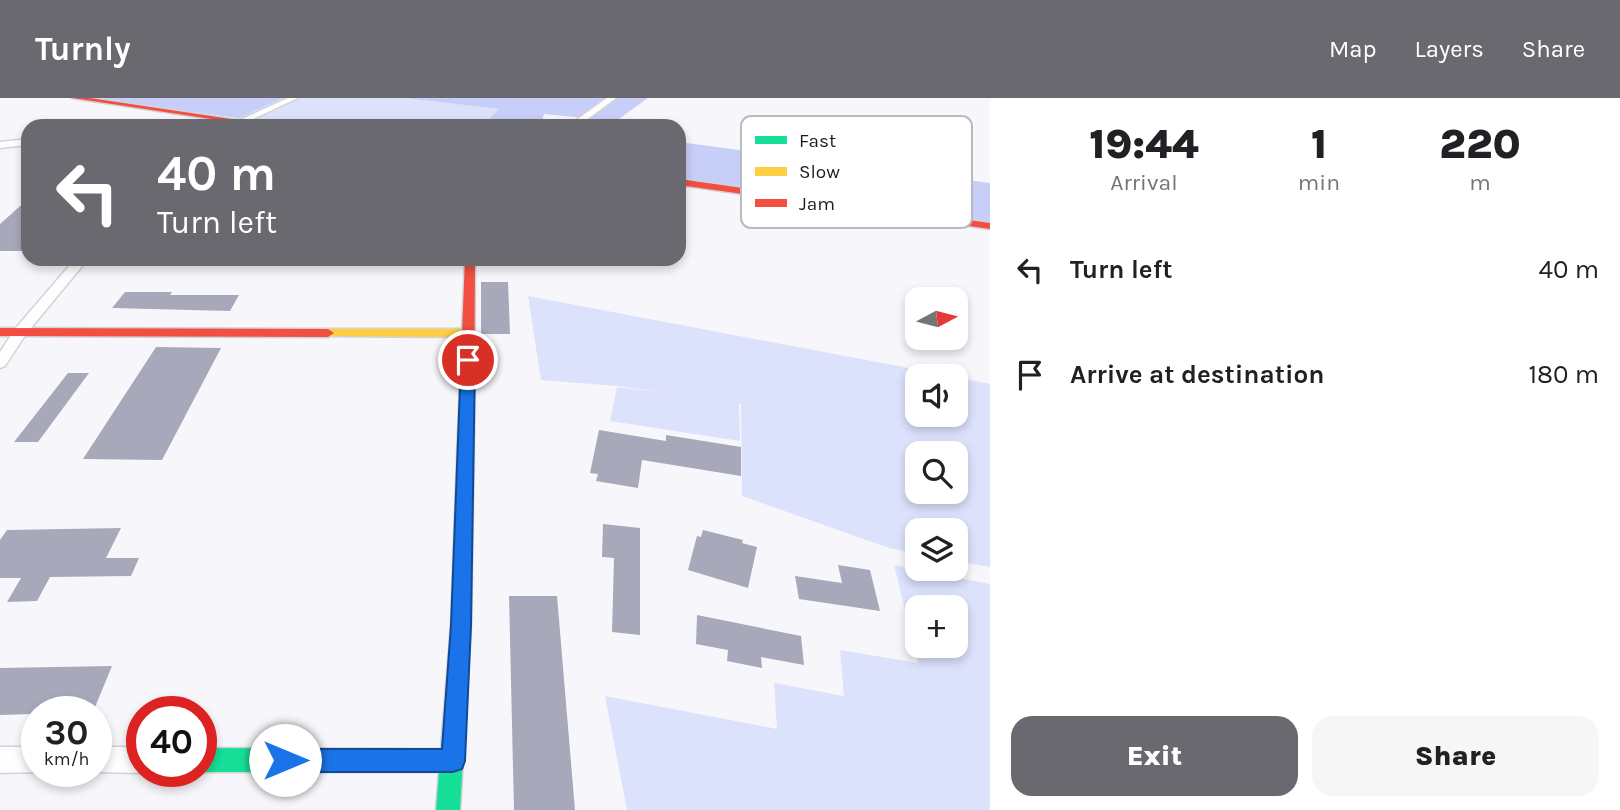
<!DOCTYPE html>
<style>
body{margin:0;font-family:Karla,sans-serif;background:#f6f6f6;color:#202124;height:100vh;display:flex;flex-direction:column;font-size:26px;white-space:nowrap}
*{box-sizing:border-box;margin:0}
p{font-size:23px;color:#757577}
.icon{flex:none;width:38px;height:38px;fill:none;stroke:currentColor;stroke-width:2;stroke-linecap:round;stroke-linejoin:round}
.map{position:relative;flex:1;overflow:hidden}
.panel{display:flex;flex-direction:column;background:#fff;width:630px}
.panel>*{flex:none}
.banner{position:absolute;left:21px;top:21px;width:665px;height:147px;border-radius:21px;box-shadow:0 4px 10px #0003;background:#69696f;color:#fff;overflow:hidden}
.needle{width:46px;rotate:83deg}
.buttons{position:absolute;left:905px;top:189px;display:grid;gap:14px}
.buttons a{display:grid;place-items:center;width:63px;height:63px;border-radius:14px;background:#fff;box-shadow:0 4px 10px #0003;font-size:35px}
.speed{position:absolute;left:21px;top:598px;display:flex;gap:14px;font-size:35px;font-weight:700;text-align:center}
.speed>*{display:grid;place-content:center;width:91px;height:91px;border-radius:50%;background:#fff;box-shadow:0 4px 10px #0003;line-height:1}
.speed small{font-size:18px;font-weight:400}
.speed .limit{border:10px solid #d22;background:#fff;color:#111}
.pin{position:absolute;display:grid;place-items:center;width:60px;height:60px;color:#fff;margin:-30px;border:4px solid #fff;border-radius:50%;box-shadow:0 2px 7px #0007}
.me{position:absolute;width:77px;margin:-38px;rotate:90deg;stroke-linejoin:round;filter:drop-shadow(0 0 5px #0008)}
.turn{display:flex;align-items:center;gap:24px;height:147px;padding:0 21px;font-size:32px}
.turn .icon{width:91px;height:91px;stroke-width:2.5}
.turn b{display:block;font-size:49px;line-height:60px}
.eta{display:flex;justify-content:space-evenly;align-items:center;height:119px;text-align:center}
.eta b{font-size:42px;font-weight:800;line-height:49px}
.cta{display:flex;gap:14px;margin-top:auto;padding:14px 21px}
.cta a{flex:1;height:80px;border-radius:21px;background:#69696f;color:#fff;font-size:28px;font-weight:800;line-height:80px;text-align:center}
.cta a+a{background:#f6f6f6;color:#202124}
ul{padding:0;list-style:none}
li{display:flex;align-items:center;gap:21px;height:105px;padding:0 21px}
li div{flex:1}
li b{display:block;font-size:26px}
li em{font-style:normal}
header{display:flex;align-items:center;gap:42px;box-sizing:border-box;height:98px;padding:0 35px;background:#69696f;color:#fff}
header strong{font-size:33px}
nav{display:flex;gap:38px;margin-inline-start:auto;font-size:24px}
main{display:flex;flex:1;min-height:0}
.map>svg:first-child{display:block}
.green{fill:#dce2fc;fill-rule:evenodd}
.forest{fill:#c7cef7}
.building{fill:#a7a8b9}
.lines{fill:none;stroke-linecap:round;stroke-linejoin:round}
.street-casing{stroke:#d2d3d7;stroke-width:3}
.fast-casing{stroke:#d2d3d7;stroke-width:3}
.slow-casing{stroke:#d2d3d7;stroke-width:3}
.jam-casing{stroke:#d2d3d7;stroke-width:3}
.street{fill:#fefefe;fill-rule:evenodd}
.fast{fill:#16e098;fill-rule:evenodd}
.slow{fill:#ffcf43;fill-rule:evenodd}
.jam{fill:#f24e42;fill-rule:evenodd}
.route{fill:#1a73e8;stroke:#114b97;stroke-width:2}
.key{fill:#fff;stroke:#bbbbbd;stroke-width:2}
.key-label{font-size:19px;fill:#1c1d23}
</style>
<header>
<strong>Turnly</strong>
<nav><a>Map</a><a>Layers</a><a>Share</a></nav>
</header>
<main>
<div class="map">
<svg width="990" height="712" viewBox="0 0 990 712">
<rect width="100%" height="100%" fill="#f7f7fb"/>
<path class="green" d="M 283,0 L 405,0 L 500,11 L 483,28 L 250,28 L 239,20 Z
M 528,198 L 951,278 L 917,278 L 917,317 L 956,317 L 956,279 L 990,286 L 990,469 L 956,463 L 956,432 L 917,432 L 917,455 L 889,450 L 742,398 L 741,306 L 739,306 L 740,343 L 610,323 L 617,289 L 666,295 L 617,288 L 541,282 ZM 956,355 L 956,394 L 917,394 L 917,355 Z
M 894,467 L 990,486 L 990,712 L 627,712 L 605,598 L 777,631 L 774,585 L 844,598 L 840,552 L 918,565 ZM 956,509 L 956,548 L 917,548 L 917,509 Z"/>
<path class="forest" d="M 103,0 L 283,0 L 239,20 L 99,2 Z
M 405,0 L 648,0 L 616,23 L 614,28 L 582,28 L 586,20 L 544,16 L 542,23 L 567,26 L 483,28 L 499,11 Z
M 679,44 L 990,85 L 990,124 L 679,83 Z"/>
<path class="building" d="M 28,101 L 28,153 L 0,153 L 0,126 Z
M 481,184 L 508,184 L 510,236 L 481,236 Z
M 125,194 L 172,194 L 170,197 L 239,197 L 230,213 L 112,210 Z
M 156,249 L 221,250 L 162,362 L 83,361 Z
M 68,275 L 89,275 L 38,344 L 14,344 Z
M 599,332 L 666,343 L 666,337 L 741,349 L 741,378 L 642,362 L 638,390 L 596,383 L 598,376 L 590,375 Z
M 603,426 L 640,430 L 640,537 L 612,534 L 614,460 L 602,459 Z
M 121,430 L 106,460 L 139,460 L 131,478 L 50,479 L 37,503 L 7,504 L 21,480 L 0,480 L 0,442 L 7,432 Z
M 703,432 L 743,442 L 742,445 L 757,449 L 748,490 L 688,472 L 697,438 L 701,439 Z
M 838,467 L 870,472 L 880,513 L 799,501 L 795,478 L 842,485 Z
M 509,498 L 557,498 L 575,712 L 514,712 Z
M 697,517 L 801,538 L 804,567 L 761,559 L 762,570 L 727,563 L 728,552 L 696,546 Z
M 112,568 L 93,614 L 0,617 L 0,570 Z"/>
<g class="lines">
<g class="street-casing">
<path id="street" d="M 288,0 L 298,0 L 238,28 L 227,28 Z
M 607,0 L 616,0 L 578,28 L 568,28 Z
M 28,41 L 28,47 L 0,50 L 0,44 Z
M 75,161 L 88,161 L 26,236 L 5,268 L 0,270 L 0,254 L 15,231 Z
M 0,649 L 37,649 L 37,674 L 40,674 L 0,675 Z
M 96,649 L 142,649 L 142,674 L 145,674 L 142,675 L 93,674 L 96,674 Z"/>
</g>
<g class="fast-casing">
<path id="fast" d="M 466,330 L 474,335 L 471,527 L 460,712 L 436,712 L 439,674 L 201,674 L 201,650 L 441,651 L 451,527 L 458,335 Z"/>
</g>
<g class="slow-casing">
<path id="slow" d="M 328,231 L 469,231 L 475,235 L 469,239 L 323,238 L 322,235 Z"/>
</g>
<g class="jam-casing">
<path id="jam" d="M 72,0 L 90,0 L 278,28 L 258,28 Z
M 679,81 L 990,125 L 990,131 L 679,87 Z
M 465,161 L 475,161 L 474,335 L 466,340 L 458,335 Z
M 0,230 L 328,231 L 334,235 L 328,239 L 0,238 Z"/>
</g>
<use href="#street" class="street"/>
<use href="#fast" class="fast"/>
<use href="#slow" class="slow"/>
<use href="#jam" class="jam"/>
</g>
<path class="route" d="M 468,258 L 475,262 L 471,527 L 465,663 L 462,671 L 453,674 L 285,674 L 277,670 L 273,662 L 277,654 L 285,651 L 442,651 L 451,527 L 461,262 Z"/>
<rect x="741" y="18" width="231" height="112" rx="10" class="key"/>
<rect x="755" y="38" width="32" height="8" fill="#16e098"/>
<rect x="755" y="69" width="32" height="9" fill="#ffcf43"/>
<rect x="755" y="101" width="32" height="8" fill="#f24e42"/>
<g class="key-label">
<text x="799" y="49">Fast</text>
<text x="799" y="80">Slow</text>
<text x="799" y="112">Jam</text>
</g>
</svg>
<div class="buttons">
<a><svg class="needle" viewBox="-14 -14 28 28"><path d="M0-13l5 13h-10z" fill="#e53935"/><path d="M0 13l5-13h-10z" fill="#757577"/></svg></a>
<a><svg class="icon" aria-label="sound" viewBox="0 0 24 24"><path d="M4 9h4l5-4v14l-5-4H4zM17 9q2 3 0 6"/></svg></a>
<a><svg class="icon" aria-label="search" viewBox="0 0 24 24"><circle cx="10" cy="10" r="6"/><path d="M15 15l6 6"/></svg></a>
<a><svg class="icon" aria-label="layers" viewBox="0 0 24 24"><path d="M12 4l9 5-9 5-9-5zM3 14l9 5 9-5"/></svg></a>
<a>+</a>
</div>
<div class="speed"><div>30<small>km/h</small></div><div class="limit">40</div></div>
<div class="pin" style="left:468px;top:262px;background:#d93025"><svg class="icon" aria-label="arrive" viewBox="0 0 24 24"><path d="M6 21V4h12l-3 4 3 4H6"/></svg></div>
<svg class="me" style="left:285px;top:662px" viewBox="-20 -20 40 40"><circle r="19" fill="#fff"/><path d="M0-13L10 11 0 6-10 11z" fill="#1a73e8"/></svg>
<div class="banner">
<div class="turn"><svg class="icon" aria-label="left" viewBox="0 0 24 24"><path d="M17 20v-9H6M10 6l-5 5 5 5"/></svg><div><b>40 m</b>Turn left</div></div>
</div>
</div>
<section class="panel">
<div class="eta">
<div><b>19:44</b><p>Arrival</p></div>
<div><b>1</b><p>min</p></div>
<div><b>220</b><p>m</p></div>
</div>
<ul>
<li><svg class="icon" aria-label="left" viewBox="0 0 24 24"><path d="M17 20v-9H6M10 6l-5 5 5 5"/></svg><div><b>Turn left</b></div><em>40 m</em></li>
<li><svg class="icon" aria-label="arrive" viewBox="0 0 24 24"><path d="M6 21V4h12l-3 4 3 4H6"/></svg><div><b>Arrive at destination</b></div><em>180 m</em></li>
</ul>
<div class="cta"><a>Exit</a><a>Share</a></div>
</section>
</main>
